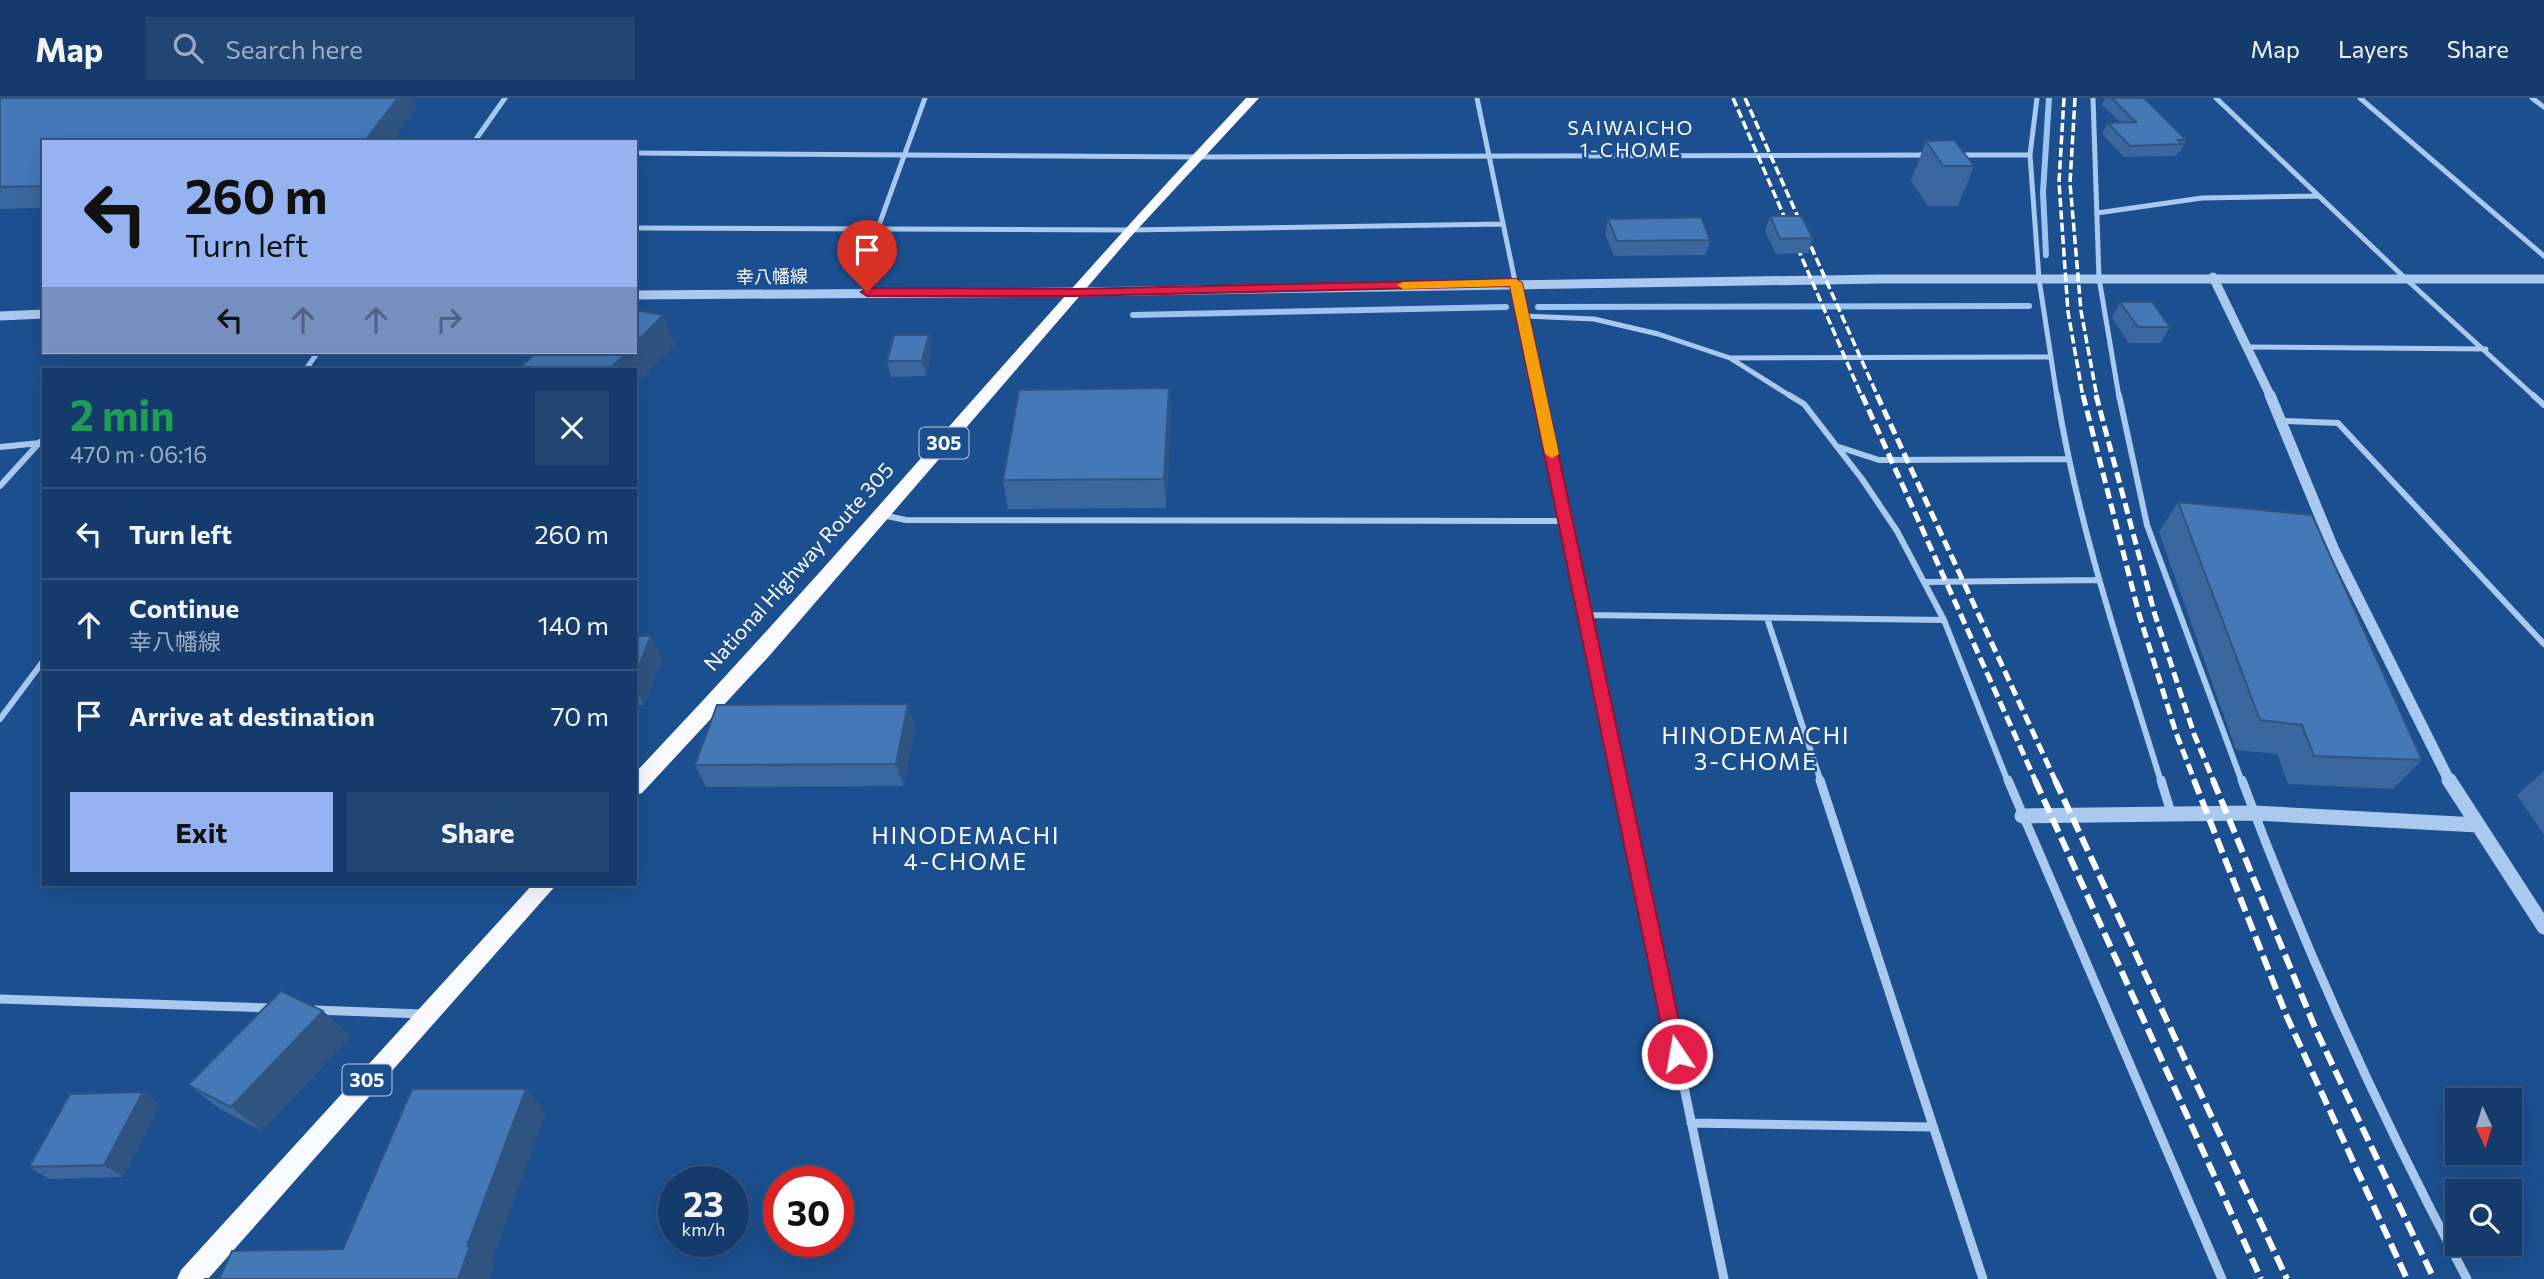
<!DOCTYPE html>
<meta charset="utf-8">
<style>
body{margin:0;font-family:Commissioner,"Noto Sans JP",sans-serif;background:#214673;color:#f1f3f6;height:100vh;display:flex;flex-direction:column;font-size:26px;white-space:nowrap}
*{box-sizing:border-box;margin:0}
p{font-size:23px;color:#9dadc1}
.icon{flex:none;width:38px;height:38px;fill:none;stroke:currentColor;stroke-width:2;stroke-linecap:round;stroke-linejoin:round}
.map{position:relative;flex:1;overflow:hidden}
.side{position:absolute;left:42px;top:270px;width:595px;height:518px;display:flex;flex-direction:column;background:#143b6b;border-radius:0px;box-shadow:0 7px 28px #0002,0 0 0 2px #33557e}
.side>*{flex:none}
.top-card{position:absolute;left:42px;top:42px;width:595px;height:214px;border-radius:0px;box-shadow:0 7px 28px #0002,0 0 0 2px #33557e;background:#95b2f1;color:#111;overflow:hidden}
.needle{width:46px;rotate:176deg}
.fabs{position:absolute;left:2445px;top:990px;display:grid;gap:14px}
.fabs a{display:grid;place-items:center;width:77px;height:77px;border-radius:0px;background:#143b6b;box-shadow:0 7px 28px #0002,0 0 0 2px #33557e;font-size:35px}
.speed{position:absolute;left:658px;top:1068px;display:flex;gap:14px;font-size:35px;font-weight:700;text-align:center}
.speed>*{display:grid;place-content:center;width:91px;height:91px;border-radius:50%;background:#143b6b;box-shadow:0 7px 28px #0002,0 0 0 2px #33557e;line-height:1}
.speed small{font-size:18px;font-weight:400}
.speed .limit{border:10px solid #d22;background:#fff;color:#111}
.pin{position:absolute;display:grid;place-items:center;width:60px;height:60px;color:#fff;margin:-72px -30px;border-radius:50% 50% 50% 0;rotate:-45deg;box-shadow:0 0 7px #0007}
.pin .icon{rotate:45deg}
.me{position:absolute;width:77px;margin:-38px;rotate:348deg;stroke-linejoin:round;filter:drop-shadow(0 0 5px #0008)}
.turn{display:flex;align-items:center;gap:24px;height:147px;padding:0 28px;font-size:32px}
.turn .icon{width:91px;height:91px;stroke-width:2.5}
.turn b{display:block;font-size:49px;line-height:60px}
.lanes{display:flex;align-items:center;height:66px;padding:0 28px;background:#0003;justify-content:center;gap:35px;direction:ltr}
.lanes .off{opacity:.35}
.round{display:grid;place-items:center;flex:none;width:74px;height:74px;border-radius:0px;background:#214673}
.overview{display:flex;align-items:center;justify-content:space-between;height:119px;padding:0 28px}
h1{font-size:42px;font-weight:700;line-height:52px;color:#1e9e55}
.button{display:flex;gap:14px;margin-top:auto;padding:14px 28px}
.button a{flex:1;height:80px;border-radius:0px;background:#95b2f1;color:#111;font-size:28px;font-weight:700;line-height:80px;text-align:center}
.button a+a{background:#214673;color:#f1f3f6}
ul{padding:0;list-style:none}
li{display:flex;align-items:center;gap:21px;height:91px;padding:0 28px;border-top:2px solid #33557e}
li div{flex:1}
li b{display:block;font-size:26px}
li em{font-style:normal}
header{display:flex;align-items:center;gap:42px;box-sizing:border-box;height:98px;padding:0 35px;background:#143b6b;border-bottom:2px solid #33557e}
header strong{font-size:33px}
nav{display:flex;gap:38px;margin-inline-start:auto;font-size:24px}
.search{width:490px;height:63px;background:#214673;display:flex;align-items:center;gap:18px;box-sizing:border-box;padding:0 24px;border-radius:0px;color:#9dadc1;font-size:26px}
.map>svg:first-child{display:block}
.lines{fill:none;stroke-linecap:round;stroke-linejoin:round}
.stream{stroke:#9cc4f0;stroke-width:6}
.minor-far2{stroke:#a9c9ee;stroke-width:5}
.minor-far1{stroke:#a9c9ee;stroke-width:6}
.minor{stroke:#a9c9ee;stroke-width:9}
.tertiary-far2{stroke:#a9c9ee;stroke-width:9}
.tertiary-far1{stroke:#a9c9ee;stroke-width:11}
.tertiary{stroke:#a9c9ee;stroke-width:15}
.trunk{fill:#f8faff;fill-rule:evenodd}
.rail-far2{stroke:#fff;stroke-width:3.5;stroke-dasharray:9 3.5;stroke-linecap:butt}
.rail-far1{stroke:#fff;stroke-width:5;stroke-dasharray:11 5;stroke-linecap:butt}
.rail{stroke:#fff;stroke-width:6;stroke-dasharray:15 6;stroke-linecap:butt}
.wall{fill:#3a679d}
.shaded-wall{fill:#305480}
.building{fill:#4478b7;stroke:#305480;stroke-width:2}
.route{fill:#e11d48;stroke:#92132f;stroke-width:2}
.slow{fill:#f59e0b}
.labels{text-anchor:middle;stroke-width:5;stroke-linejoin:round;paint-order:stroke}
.far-street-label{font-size:18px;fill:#fff;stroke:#1b4f8f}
.far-neighbourhood-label{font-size:19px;letter-spacing:2px;fill:#fff;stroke:#1b4f8f}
.shield{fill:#1b4f8f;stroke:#bbcadd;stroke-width:2}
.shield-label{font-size:19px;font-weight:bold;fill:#fff}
.street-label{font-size:21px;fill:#fff;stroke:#1b4f8f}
.neighbourhood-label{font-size:23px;letter-spacing:2px;fill:#fff;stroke:#1b4f8f}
</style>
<header>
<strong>Map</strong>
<div class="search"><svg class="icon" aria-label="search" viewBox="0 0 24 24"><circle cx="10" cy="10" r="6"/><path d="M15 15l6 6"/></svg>Search here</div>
<nav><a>Map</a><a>Layers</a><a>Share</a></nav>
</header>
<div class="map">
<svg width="2544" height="1181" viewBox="0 0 2544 1181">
<rect width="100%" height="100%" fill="#1b4f8f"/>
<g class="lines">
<path class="stream" d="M 2046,157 L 2043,94 L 2049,0
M 1538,209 L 2029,208
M 1133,217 L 1506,209"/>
<path class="minor-far2" d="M 1477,0 L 1539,299
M 2037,0 L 2030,57 L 2039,181 L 2057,299
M 2093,0 L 2099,180 L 2119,299
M 2216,0 L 2406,181 L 2535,299
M 2360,0 L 2544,158
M 2532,0 L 2544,9
M 474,44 L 505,0
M 635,55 L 1199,59 L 1930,57
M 1959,57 L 2030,57
M 2097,115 L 2202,100 L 2319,98
M 635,130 L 1129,132 L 1503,126
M 878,130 L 925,0
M 1522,218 L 1594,221 L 1658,236 L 1730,260 L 1792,299
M 2246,249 L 2486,251
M 1731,260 L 2049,259
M 306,271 L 318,254"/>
<path class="minor-far1" d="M 1539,297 L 1620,684
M 1789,297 L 1804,306 L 1862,381 L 1897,433 L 1944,522 L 2008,684
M 2057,297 C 2078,429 2122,556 2161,684
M 2119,297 L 2147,427 L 2242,684
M 2533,297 L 2544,307
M 2283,323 L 2338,325 L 2544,546
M 0,349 L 40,345
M 1839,349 L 1879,362 L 2067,361
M 0,388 L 40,344
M 882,417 L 906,422 L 1567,423
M 1924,484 L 2099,482
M 1587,517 L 1944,522
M 1767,520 L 1821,684
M 0,621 L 44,562"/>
<path class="minor" d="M 1620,682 L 1724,1181
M 1820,682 L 1983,1181
M 2008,682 L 2222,1181
M 2161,682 L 2171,715
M 2242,682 C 2305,852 2382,1021 2467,1181
M 0,901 L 271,910
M 315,912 L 422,916
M 1691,1025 L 1932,1029"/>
<path class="tertiary-far2" d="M 2213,179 L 2271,299
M 635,197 L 1076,194 L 1880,181 L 2544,181
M 0,218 L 44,216"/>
<path class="tertiary-far1" d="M 2270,297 L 2334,452 L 2450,684"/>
<path class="tertiary" d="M 2449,682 L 2544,829
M 2022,718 L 2254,715 L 2478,727"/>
<path class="trunk" d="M 1246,0 L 1259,0 L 1134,135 L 770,557 L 642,695 L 635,697 L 635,675 C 844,455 1038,221 1246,0 Z
M 533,786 L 557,786 L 208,1181 L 177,1181 L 181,1172 Z"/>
<path class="rail-far2" d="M 1733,0 L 1862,299
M 1745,0 L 1878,299
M 2064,0 L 2059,84 L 2068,214 L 2083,299
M 2075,0 L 2070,85 L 2081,213 L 2097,299"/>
<path class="rail-far1" d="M 1862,297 L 2036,684
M 1877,297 L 2056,684
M 2083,297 L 2139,516 L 2176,635 L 2195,684
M 2096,297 L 2155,517 L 2194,636 L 2214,684"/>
<path class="rail" d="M 2035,682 L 2261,1181
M 2055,682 L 2287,1181
M 2194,682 L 2287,919 L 2407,1181
M 2213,682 L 2316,932 L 2434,1181"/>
</g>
<path class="wall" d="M 0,0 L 412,0 L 417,10 L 44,44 L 44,110 L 0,111 Z
M 2105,0 L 2144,0 L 2186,42 L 2180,54 L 2178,54 L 2176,58 L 2124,59 L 2102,36 L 2108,25 L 2120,24 L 2102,7 Z
M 1926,43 L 1974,68 L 1958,108 L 1928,108 L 1911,83 Z
M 1770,118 L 1813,140 L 1808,155 L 1776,156 L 1765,133 Z
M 1608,121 L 1710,142 L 1706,157 L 1614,158 L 1605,136 Z
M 2120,204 L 2170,229 L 2161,245 L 2129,245 L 2112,220 Z
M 932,253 L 926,278 L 891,279 L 887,263 Z
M 1169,290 L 1171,320 L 1166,410 L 1008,411 L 1003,382 Z
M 2178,404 L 2422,662 L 2393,691 L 2288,686 L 2277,656 L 2236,652 L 2159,434 Z
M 635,538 L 662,561 L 644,607 L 635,607 Z
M 915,628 L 903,688 L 706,689 L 695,667 Z
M 2544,673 L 2544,737 L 2517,697 Z
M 323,913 L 351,938 L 262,1033 L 220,1011 L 188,987 Z
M 143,994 L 160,1007 L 123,1079 L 49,1081 L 29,1069 Z"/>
<path class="shaded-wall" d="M 398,0 L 412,0 L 417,10 L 392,44 L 364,44 Z
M 663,217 L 675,247 L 635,288 L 635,271 L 610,271 L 627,254 L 635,254 L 635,246 Z
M 929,237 L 932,253 L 926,278 L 922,263 Z
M 1169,290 L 1171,320 L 1166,410 L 1164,381 Z
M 651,538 L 662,561 L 644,607 L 635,590 L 635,577 Z
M 908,606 L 915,628 L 903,688 L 896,666 Z
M 323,913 L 351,938 L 262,1033 L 231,1009 Z
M 526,991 L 546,1014 L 491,1166 L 494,1167 L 489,1181 L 458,1181 L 467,1148 Z
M 143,994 L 160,1007 L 123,1079 L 104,1067 Z"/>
<path class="building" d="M 0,0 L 398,0 L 364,44 L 44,44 L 44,88 L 0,89 Z
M 2112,0 L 2144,0 L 2186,42 L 2178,42 L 2182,46 L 2130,48 L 2108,25 L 2136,24 Z
M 1954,42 L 1974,68 L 1943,68 L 1926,43 Z
M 1770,118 L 1801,118 L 1813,140 L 1780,141 Z
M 1701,119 L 1710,142 L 1617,143 L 1608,121 L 1670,120 Z
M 2120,204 L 2152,204 L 2170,229 L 2138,229 Z
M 635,212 L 663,217 L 635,246 Z
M 894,237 L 929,237 L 922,263 L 887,263 Z
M 537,254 L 627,254 L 610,271 L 518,271 Z
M 1169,290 L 1164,381 L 1003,382 L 1019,292 Z
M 2178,404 L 2312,417 L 2422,662 L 2314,658 L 2302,627 L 2260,622 Z
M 635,538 L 651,538 L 635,577 Z
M 908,606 L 896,666 L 695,667 L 717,607 Z
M 281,893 L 323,913 L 231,1009 L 188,987 Z
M 412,991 L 526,991 L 467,1148 L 470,1148 L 458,1181 L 204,1181 L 219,1181 L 232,1153 L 343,1151 Z
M 143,994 L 104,1067 L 29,1069 L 70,996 Z"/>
<path class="route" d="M 1516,181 L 1522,185 L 1686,956 L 1684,962 L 1677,965 L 1670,962 L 1667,956 L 1510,188 L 1076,198 L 867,198 L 861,194 L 867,190 L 1076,191 Z"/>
<path class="slow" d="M 1516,181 L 1522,185 L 1559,356 L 1552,360 L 1545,356 L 1510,188 L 1403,191 L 1397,187 L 1403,184 Z"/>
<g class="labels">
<g class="far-street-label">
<text transform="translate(772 179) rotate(-1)" y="6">幸八幡線</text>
</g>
<g class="far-neighbourhood-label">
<text x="1631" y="37">SAIWAICHO<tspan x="1631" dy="22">1-CHOME</tspan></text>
</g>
<g class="shield">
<rect x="919.5" y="329.5" width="49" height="31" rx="5"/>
<rect x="342.5" y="966.5" width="49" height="31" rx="5"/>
</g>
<g class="shield-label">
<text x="944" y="352">305</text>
<text x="367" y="989">305</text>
</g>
<g class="street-label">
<text transform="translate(799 469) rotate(-48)" y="7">National Highway Route 305</text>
</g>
<g class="neighbourhood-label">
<text x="1756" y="646">HINODEMACHI<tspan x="1756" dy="26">3-CHOME</tspan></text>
<text x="966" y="746">HINODEMACHI<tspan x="966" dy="26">4-CHOME</tspan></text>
</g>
</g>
</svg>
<div class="fabs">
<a><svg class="needle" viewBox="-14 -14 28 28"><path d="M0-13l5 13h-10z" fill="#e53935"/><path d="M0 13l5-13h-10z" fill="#9dadc1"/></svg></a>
<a><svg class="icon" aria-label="search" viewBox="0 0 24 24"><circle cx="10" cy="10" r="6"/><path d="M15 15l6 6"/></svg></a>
</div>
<div class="speed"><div>23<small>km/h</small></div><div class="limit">30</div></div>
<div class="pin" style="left:867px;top:194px;background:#d93025"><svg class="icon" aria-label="arrive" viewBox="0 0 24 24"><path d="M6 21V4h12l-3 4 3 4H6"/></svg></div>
<svg class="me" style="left:1677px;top:956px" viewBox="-20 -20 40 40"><circle r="17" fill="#e11d48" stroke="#fff" stroke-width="3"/><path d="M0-11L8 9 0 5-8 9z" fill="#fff"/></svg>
<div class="top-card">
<div class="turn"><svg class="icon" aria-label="left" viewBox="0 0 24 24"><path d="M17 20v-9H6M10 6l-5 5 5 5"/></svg><div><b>260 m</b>Turn left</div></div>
<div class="lanes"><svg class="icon" aria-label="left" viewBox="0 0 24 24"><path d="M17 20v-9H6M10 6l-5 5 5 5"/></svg><svg class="icon off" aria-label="ahead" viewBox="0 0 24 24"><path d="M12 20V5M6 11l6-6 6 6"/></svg><svg class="icon off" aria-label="ahead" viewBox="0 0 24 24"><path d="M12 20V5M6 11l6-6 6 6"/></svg><svg class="icon off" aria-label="right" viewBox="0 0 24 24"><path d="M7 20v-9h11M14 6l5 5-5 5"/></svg></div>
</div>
<section class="side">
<div class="overview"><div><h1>2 min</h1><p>470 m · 06:16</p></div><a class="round"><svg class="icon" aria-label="close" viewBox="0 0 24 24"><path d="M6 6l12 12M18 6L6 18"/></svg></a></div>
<ul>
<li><svg class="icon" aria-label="left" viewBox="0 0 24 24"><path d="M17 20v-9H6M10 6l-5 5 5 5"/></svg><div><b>Turn left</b></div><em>260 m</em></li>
<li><svg class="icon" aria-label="ahead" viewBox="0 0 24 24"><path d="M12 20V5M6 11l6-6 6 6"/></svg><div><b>Continue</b><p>幸八幡線</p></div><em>140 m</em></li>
<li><svg class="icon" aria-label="arrive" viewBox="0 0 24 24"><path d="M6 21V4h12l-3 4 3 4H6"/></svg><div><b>Arrive at destination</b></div><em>70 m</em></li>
</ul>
<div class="button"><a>Exit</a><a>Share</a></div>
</section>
</div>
